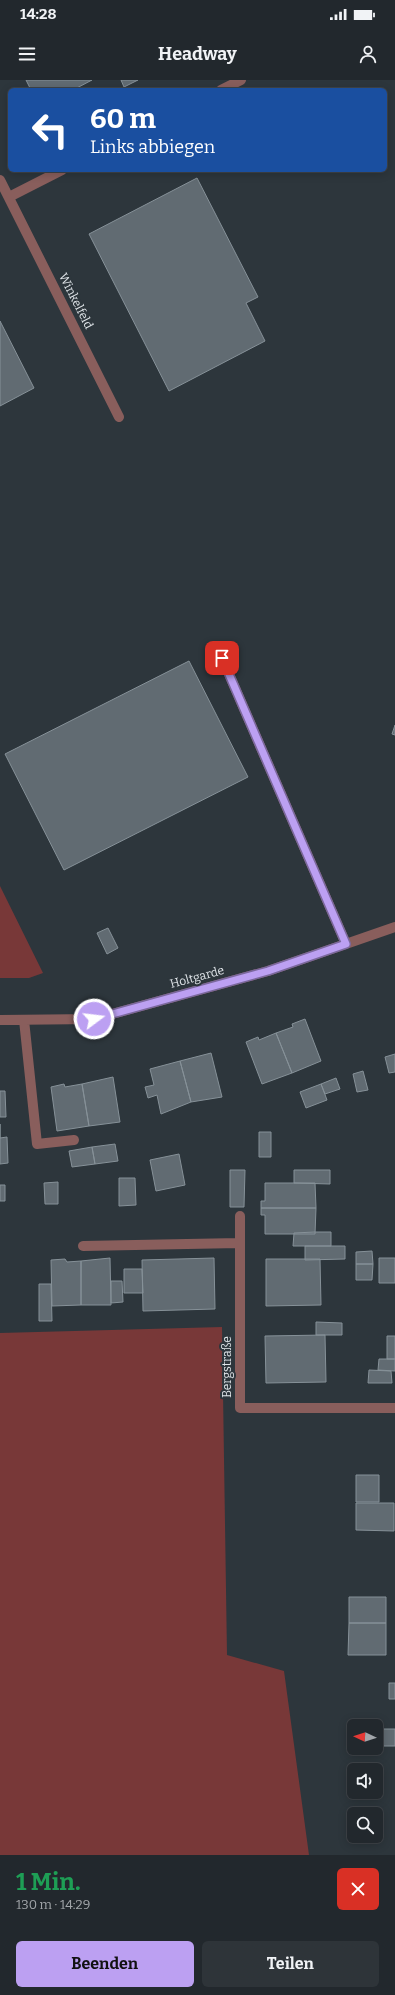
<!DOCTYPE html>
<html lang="de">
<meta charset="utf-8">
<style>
body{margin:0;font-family:Bitter,serif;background:#2e3439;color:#f1f3f6;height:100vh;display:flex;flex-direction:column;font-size:15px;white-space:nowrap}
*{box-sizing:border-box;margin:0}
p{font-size:13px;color:#a2a6aa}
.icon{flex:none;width:22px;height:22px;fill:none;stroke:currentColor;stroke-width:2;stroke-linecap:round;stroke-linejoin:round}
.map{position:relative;height:1775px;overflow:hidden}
.side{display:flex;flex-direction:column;background:#22282d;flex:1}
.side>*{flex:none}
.hud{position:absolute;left:8px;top:8px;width:379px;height:84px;border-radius:6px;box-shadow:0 2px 10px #0003,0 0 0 1px #3f4449;background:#1a4fa0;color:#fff;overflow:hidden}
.needle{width:26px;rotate:274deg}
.tools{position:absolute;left:347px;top:1639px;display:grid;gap:8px}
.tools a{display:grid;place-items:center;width:36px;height:36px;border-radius:6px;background:#22282d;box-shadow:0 2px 10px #0003,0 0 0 1px #3f4449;font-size:20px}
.pin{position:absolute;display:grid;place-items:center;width:34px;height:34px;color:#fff;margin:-17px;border-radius:8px;box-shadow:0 2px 6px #0006}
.me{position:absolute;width:44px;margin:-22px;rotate:75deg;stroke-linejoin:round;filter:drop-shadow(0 0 3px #0008)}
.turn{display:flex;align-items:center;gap:14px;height:84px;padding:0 16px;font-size:18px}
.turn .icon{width:52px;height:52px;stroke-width:2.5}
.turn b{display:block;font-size:28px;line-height:34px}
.round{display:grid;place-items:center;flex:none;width:42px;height:42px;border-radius:6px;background:#2e3439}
.head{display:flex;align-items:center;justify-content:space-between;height:68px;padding:0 16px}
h1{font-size:24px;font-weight:700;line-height:30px;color:#1e9e55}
.button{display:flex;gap:8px;margin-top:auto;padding:8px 16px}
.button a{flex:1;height:46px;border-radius:6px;background:#bca0f2;color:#111;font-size:16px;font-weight:700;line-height:46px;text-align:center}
.button a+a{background:#2e3439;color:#f1f3f6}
.status{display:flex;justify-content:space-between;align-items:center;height:28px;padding:0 20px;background:#22282d;direction:ltr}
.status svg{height:11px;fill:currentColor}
header{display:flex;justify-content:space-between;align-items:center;height:52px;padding:0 16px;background:#22282d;font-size:18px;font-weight:700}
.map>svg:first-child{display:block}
.green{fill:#783838}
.building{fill:#616b72;stroke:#869198}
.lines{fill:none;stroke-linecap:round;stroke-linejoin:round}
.minor{stroke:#895e5c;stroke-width:10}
.route-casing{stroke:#7a689d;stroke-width:10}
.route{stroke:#bca0f2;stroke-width:7}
.labels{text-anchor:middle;stroke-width:4;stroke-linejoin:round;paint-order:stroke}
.street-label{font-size:12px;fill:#e0e5e9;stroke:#2d363c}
</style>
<div class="status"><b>14:28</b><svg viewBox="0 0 49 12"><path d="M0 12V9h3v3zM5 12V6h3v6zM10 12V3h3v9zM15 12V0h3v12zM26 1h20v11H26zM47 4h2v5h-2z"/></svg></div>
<header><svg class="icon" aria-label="menu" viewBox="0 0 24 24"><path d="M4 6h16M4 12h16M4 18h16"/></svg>Headway<svg class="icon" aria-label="person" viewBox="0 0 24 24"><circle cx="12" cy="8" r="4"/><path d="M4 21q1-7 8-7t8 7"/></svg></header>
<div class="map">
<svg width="395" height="1775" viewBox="0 0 395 1775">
<rect width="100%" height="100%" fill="#2d363c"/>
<path class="green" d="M 0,806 L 43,893 L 29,898 L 0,898 Z
M 222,1247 L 227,1575 L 284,1591 L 309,1775 L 0,1775 L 0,1253 Z"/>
<path class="building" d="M 26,0 L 92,0 L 73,10 L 31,10 Z
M 121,0 L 138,0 L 124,7 Z
M 197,98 L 258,217 L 246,223 L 265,261 L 169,311 L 89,154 Z
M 0,241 L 34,308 L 0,326 Z
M 189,581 L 248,697 L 64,790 L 5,674 Z
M 395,645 L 395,655 L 392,654 Z
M 108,848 L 118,868 L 107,874 L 97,853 Z
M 305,939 L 321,981 L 292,993 L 276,953 L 293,947 L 292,944 Z
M 276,953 L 292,993 L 262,1004 L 246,962 L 258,957 L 259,960 Z
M 211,973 L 222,1017 L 191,1022 L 180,981 Z
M 395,974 L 395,992 L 389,993 L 385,977 Z
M 180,981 L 191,1022 L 161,1034 L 157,1015 L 148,1018 L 145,1007 L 154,1005 L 150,989 Z
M 363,991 L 368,1010 L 357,1012 L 353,994 Z
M 113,997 L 120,1042 L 89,1046 L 82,1004 Z
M 336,998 L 340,1009 L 325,1014 L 321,1004 Z
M 64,1004 L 65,1007 L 82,1004 L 89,1046 L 57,1051 L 51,1007 Z
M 321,1004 L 327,1020 L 306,1028 L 300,1012 Z
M 0,1011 L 5,1011 L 6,1037 L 0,1037 Z
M 0,1044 L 0,1058 L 7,1057 L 8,1083 L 0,1084 Z
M 259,1052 L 271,1052 L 271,1077 L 259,1077 Z
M 115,1064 L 118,1081 L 95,1084 L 92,1067 Z
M 92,1067 L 95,1084 L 72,1087 L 69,1071 Z
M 179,1074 L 185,1105 L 156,1111 L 150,1080 Z
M 230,1090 L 245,1090 L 244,1127 L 230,1127 Z
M 294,1090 L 330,1090 L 330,1104 L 294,1103 Z
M 119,1098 L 135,1098 L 136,1125 L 119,1126 Z
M 58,1102 L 58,1124 L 45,1124 L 44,1103 Z
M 265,1103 L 315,1103 L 316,1128 L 261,1128 L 261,1121 L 265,1121 Z
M 0,1105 L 5,1105 L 5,1121 L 0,1121 Z
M 261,1128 L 316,1128 L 315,1154 L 265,1154 L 265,1135 L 261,1135 Z
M 315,1152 L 331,1152 L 331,1166 L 293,1166 L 294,1153 Z
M 305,1166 L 345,1166 L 345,1179 L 305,1180 Z
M 372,1171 L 373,1184 L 356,1184 L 356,1172 Z
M 110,1178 L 111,1225 L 81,1225 L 81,1181 Z
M 214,1178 L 215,1229 L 143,1231 L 142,1180 Z
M 379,1178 L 395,1178 L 395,1203 L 379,1203 Z
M 65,1179 L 67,1182 L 81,1181 L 81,1225 L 52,1226 L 51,1180 Z
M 266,1179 L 320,1179 L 321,1225 L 266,1226 Z
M 356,1184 L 373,1184 L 372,1200 L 356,1200 Z
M 124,1189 L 142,1189 L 143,1213 L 124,1213 Z
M 111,1201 L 122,1201 L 123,1222 L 111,1223 Z
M 39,1204 L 51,1204 L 52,1241 L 39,1241 Z
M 316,1242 L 342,1243 L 342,1255 L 316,1255 Z
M 325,1255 L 326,1302 L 266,1303 L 265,1256 Z
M 387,1256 L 395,1256 L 395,1279 L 387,1279 Z
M 379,1279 L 395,1279 L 395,1291 L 378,1290 Z
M 369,1290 L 391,1291 L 392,1303 L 368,1303 Z
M 356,1395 L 379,1395 L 379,1422 L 356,1422 Z
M 356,1423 L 394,1423 L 394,1451 L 356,1450 Z
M 349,1517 L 386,1517 L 386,1543 L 349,1543 Z
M 349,1543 L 386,1543 L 386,1575 L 348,1575 Z
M 389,1603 L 395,1603 L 395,1619 L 389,1619 Z
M 376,1649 L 395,1649 L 395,1666 L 376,1666 Z"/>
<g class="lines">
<path class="minor" d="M 221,10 L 241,0
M 0,100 L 119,337
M 9,117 L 62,90
M 222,578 L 346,864
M 0,940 L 94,939 L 268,891 L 395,847
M 24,940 L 37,1064 L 74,1060
M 240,1136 L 240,1328 L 395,1328
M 83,1166 L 239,1163"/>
</g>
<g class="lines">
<g class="route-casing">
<path id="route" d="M 94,939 L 268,891 L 346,864 L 222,578"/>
</g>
<use href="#route" class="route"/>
</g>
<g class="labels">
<g class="street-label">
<text transform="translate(76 221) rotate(63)" y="4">Winkelfeld</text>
<text transform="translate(197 897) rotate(-15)" y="4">Holtgarde</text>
<text transform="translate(227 1287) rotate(-90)" y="4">Bergstraße</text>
</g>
</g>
</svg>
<div class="tools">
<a><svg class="needle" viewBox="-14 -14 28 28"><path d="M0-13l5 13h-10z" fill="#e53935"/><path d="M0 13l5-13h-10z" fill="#a2a6aa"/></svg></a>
<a><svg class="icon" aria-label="sound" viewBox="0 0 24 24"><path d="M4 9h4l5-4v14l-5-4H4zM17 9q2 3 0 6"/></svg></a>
<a><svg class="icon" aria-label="search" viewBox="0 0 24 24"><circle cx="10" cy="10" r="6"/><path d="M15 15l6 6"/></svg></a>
</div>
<div class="pin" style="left:222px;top:578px;background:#d93025"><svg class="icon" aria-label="arrive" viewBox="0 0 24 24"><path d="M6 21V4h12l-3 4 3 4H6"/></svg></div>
<svg class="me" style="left:94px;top:939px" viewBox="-20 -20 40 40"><circle r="17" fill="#bca0f2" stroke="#fff" stroke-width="3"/><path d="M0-11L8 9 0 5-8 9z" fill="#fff"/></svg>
<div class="hud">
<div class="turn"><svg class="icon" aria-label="left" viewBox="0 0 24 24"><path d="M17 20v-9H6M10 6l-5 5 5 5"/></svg><div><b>60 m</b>Links abbiegen</div></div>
</div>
</div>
<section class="side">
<div class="head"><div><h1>1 Min.</h1><p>130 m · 14:29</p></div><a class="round" style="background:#d93025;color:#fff"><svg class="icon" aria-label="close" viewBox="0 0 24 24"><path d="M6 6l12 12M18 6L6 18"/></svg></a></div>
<div class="button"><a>Beenden</a><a>Teilen</a></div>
</section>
